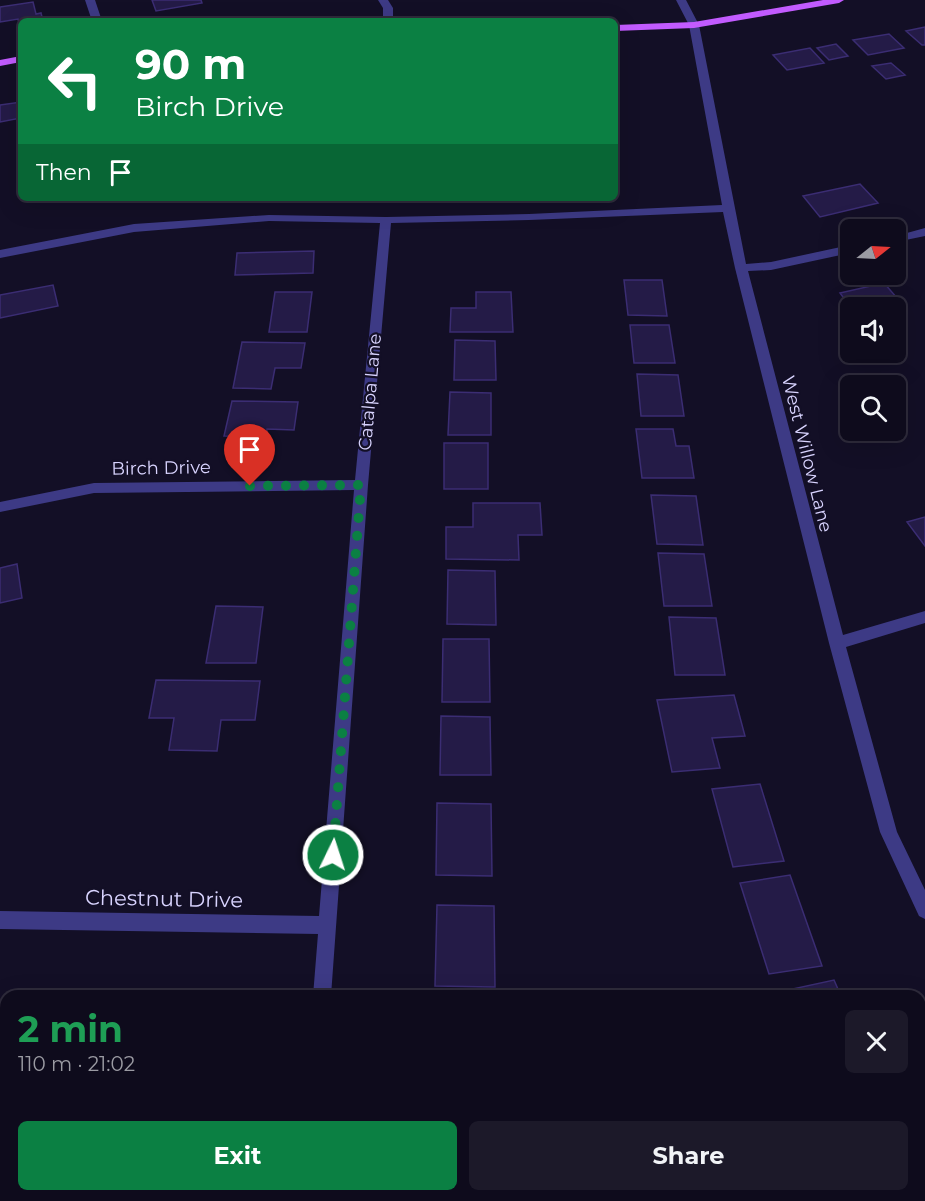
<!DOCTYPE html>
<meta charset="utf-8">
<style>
body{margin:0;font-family:Montserrat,sans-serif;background:#1c1929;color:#f1f3f6;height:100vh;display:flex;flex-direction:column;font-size:22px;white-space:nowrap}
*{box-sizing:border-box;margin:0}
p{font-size:20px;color:#9b9ba3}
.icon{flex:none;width:33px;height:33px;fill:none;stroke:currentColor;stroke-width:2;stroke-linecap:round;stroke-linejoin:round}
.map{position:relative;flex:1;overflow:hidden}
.panel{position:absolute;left:0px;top:990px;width:926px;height:212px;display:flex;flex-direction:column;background:#0e0b1c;border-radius:18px 18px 0 0;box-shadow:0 6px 24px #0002,0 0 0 2px #2e2b3b}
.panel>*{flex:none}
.top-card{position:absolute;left:18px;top:18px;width:600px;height:183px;border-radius:9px;box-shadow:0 6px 24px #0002,0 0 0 2px #2e2b3b;background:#0b8043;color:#fff;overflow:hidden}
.needle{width:39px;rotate:72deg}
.controls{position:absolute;left:840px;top:219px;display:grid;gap:12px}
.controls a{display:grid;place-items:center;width:66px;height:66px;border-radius:9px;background:#0e0b1c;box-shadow:0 6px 24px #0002,0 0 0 2px #2e2b3b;font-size:30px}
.pin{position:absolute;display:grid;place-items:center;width:51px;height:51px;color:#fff;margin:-62px -26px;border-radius:50% 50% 50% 0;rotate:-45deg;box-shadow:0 0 6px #0007}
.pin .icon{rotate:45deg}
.me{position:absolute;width:66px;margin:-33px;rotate:4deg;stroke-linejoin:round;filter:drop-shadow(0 0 4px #0008)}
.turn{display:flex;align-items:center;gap:21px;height:126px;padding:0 18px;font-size:27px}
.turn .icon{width:78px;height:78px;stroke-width:2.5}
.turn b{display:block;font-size:42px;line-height:51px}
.then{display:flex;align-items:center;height:57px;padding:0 18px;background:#0003;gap:12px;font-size:22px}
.round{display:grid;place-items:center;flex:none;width:63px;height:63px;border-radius:9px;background:#1c1929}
.summary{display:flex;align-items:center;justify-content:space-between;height:102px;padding:0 18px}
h1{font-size:36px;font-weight:700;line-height:45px;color:#1e9e55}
.button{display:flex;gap:12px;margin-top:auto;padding:12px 18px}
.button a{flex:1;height:69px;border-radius:9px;background:#0b8043;color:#fff;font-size:24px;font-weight:700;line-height:69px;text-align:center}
.button a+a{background:#1c1929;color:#f1f3f6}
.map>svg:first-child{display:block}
.building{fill:#241b47;stroke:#3b2d73;stroke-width:1.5}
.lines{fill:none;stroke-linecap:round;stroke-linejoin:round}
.minor{fill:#3d3a85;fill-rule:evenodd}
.major{fill:#c25bff;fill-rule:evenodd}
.route{stroke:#0b8043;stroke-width:10;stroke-dasharray:0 18}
.labels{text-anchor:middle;stroke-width:4.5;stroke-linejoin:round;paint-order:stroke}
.street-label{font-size:18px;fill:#d9d4ff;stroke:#130f26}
.near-street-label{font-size:21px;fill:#d9d4ff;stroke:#130f26}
</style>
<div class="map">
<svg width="925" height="1201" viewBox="0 0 925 1201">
<rect width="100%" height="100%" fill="#130f26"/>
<path class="building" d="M 152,0 L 201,0 L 202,3 L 156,11 Z
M 33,2 L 36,14 L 41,13 L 43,21 L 21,21 L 20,27 L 18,19 L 0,22 L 0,7 Z
M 925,27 L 925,45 L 922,45 L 906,31 Z
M 889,34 L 904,48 L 868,55 L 853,40 Z
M 836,44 L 848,56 L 829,60 L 817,48 Z
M 810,48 L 824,63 L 787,70 L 773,55 Z
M 891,63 L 905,75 L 886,79 L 872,66 Z
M 21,102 L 21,118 L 0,122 L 0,105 Z
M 860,184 L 878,203 L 820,217 L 803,196 Z
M 314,251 L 313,273 L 235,275 L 237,253 Z
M 624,280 L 662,280 L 667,316 L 628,315 Z
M 884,283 L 904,306 L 851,308 L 840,293 Z
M 53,285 L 58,306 L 0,318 L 0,295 Z
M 275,292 L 312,292 L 307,332 L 269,332 Z
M 476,292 L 511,292 L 513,332 L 450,332 L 451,308 L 476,308 Z
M 630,325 L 669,325 L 675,363 L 634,363 Z
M 455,340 L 495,341 L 496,380 L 454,380 Z
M 242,342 L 305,343 L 301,368 L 275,368 L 271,389 L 233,388 Z
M 637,374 L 678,375 L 684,416 L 641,416 Z
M 450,392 L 491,393 L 491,435 L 448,435 Z
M 232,401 L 298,402 L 294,430 L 267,429 L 266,437 L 224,436 Z
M 636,429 L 673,429 L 676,446 L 689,446 L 694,478 L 642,478 Z
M 444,443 L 488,443 L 488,489 L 444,489 Z
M 651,495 L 696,496 L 703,545 L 657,544 Z
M 473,503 L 540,503 L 542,535 L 518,535 L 519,560 L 446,559 L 446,527 L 473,527 Z
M 925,517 L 925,546 L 907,522 Z
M 658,553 L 704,554 L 712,606 L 664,606 Z
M 17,564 L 22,598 L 0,603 L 0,568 Z
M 448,570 L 495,571 L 496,625 L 447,624 Z
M 216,606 L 263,607 L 256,663 L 206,663 Z
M 669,617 L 716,618 L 725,675 L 675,675 Z
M 443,639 L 489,639 L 490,702 L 442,702 Z
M 156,680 L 260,681 L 255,720 L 221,720 L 217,751 L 169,750 L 174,718 L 149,718 Z
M 734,695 L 745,736 L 712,738 L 720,768 L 672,772 L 657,700 Z
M 441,716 L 490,717 L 491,775 L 440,775 Z
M 760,784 L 784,861 L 733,867 L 712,789 Z
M 437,803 L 491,804 L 492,876 L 436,875 Z
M 790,875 L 822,966 L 769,974 L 740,883 Z
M 437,905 L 494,906 L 495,987 L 435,986 Z
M 834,980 L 841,996 L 775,996 L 774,993 Z
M 6,1024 L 6,1083 L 0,1083 L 0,1025 Z
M 920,1146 L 925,1157 L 925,1201 L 879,1201 L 877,1196 L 920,1196 Z
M 123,1196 L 189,1196 L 189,1201 L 123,1201 Z
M 439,1196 L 505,1196 L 505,1201 L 439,1201 Z"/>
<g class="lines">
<path class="minor" d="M 85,0 L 95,0 L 102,21 L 92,21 Z
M 378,0 L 388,0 L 393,8 L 393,21 L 383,21 L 383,8 Z
M 676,0 L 686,0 L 699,25 L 746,264 L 771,262 L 850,245 L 850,253 L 771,270 L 748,271 L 843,635 L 925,611 L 925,623 L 846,647 L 897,832 L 925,890 L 925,919 L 919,916 L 880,832 L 829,643 L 735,268 L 723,212 L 529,220 L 391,223 L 368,485 L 331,996 L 313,996 L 318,934 L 0,929 L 0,911 L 319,916 L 354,490 L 94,493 L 0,512 L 0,502 L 94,483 L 355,480 L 380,223 L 269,221 L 134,232 L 0,258 L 0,250 L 134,224 L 269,215 L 386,217 L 529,214 L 722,205 L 689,25 Z
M 925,228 L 925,236 L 896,242 L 896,236 Z
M 296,1196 L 316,1196 L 316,1201 L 296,1201 Z"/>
<path class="major" d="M 823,0 L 844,0 L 839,3 L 694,28 L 615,31 L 615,25 L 694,22 Z
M 21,56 L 21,62 L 0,66 L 0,60 Z"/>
</g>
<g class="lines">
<path class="route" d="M 250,486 L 361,485 L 333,855"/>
</g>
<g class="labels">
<g class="street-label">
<text transform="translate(370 392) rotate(-85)" y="6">Catalpa Lane</text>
<text transform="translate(807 454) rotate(76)" y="6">West Willow Lane</text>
<text transform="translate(161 468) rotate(-1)" y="6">Birch Drive</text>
</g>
<g class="near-street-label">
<text transform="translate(164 899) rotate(1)" y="7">Chestnut Drive</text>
</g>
</g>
</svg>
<div class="controls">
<a><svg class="needle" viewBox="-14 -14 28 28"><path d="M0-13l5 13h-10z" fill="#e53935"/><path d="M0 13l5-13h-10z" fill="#9b9ba3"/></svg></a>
<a><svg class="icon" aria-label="sound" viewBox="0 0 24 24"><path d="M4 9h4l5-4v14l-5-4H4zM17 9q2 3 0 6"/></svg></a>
<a><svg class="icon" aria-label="search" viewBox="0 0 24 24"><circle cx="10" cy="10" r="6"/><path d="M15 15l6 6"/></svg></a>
</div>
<div class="pin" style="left:250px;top:486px;background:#d93025"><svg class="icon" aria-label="arrive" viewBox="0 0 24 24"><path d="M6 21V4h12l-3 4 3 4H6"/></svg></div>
<svg class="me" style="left:333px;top:855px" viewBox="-20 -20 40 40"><circle r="17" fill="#0b8043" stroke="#fff" stroke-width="3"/><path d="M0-11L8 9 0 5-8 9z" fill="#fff"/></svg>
<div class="top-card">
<div class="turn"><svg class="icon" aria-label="left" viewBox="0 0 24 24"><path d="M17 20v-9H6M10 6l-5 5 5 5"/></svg><div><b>90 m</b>Birch Drive</div></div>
<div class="then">Then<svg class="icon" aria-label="arrive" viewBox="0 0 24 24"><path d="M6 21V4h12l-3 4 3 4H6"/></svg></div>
</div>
<section class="panel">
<div class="summary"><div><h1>2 min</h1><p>110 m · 21:02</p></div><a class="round"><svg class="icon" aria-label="close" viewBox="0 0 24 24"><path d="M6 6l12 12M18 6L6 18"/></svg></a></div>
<div class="button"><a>Exit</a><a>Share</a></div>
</section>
</div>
